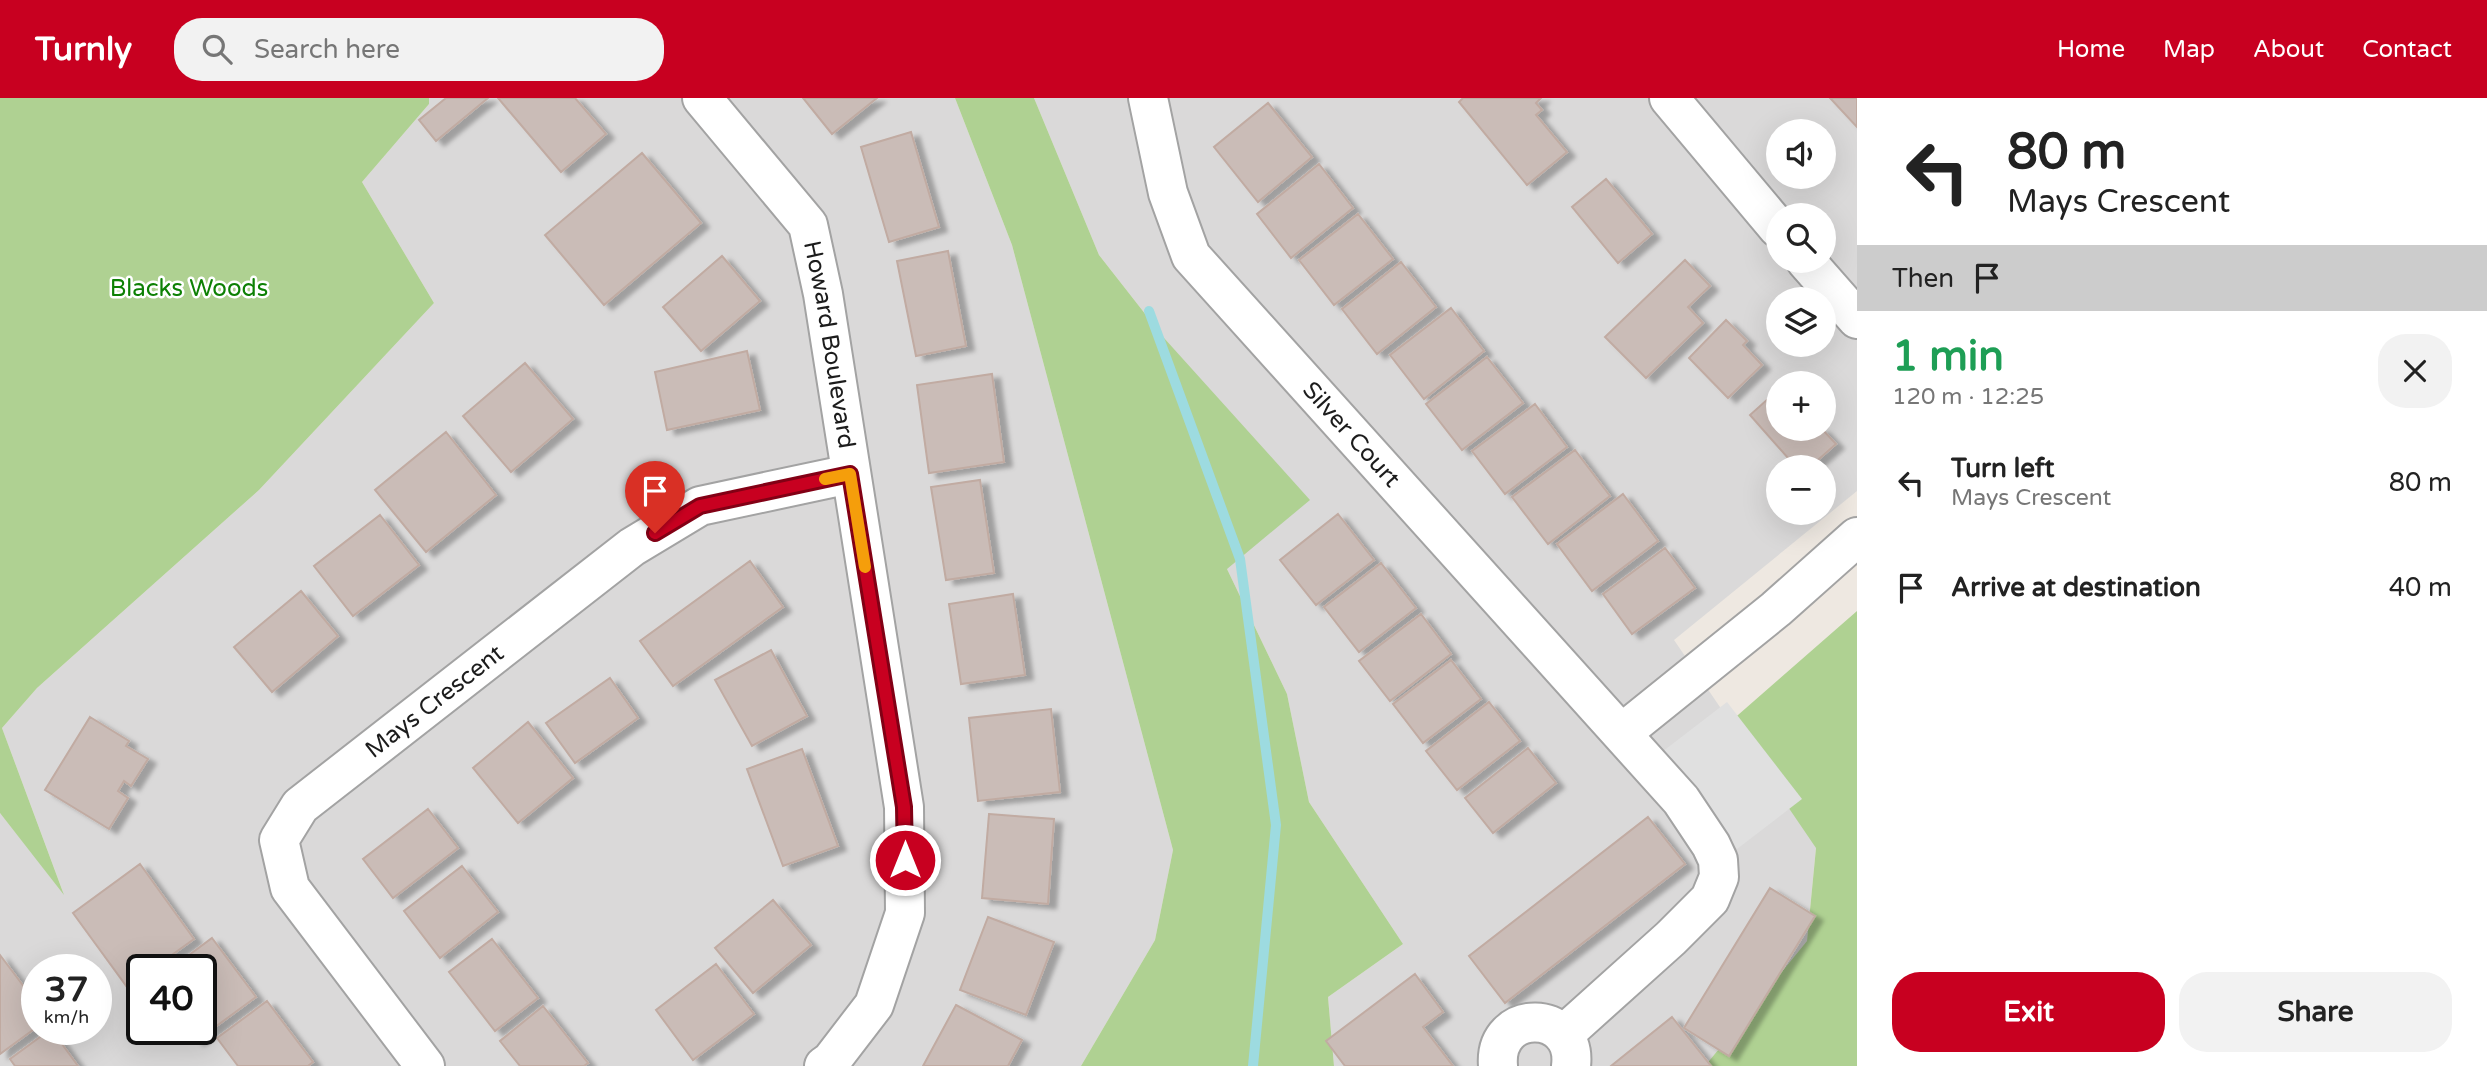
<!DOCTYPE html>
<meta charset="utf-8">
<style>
body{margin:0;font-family:"Varela Round",sans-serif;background:#f2f2f2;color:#222;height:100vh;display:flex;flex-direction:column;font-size:26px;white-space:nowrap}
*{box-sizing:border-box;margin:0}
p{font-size:23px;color:#767676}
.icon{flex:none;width:38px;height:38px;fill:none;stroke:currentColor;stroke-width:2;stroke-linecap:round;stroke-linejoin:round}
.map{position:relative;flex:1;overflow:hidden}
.drawer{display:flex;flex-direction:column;background:#fff;width:630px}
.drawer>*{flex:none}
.top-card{background:#fff;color:#222;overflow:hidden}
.tools{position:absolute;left:1766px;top:21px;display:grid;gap:14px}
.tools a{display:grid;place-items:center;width:70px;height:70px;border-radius:50%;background:#fff;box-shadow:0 7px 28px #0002;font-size:35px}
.speed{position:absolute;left:21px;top:856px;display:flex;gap:14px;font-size:35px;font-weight:700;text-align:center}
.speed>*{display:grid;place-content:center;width:91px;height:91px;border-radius:50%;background:#fff;box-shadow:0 7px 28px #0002;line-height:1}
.speed small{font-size:18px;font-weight:400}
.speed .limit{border:4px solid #111;border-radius:10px;background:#fff;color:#111}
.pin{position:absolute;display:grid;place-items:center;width:60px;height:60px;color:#fff;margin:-72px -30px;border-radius:50% 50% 50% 0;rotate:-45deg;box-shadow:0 0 7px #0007}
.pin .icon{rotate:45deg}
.me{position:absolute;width:77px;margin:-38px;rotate:0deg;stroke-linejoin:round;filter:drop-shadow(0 0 5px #0008)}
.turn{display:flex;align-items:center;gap:24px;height:147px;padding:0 35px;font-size:32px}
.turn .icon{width:91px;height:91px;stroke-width:2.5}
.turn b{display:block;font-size:49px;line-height:60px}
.then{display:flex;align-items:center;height:66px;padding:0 35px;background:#0003;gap:14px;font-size:26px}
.round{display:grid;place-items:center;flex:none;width:74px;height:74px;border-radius:28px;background:#f2f2f2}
.summary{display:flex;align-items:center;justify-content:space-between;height:119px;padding:0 35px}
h1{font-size:42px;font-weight:800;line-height:52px;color:#1e9e55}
.action{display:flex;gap:14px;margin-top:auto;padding:14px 35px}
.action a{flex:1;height:80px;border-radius:28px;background:#c80020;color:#fff;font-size:28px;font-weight:800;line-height:80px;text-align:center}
.action a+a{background:#f2f2f2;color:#222}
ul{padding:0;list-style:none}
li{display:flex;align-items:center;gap:21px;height:105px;padding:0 35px}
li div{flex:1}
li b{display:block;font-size:26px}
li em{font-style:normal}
header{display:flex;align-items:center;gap:42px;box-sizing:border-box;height:98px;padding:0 35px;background:#c80020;color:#fff}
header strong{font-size:33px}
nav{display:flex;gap:38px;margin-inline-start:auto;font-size:24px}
.search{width:490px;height:63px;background:#f2f2f2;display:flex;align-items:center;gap:18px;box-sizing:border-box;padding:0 24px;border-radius:28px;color:#767676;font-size:26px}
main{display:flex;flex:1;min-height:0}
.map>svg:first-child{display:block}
.residential{fill:#dad9d9;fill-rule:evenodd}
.forest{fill:#afd192}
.parking{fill:#e0e0e0}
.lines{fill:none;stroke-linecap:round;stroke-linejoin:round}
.stream{stroke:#9ddbe0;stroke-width:10}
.building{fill:#cabcb7;stroke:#c1aba2;stroke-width:2;filter:url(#shadow)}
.minor-casing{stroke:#a3a3a3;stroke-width:42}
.minor{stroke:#fff;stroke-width:38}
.route-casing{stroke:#820015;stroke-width:18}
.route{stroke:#c80020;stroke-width:12}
.slow{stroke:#f59e0b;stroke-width:12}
.labels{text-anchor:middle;stroke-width:5;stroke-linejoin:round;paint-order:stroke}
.park-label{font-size:24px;fill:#0d8004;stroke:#fff}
.street-label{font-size:24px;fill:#1c1c1c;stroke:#fff}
</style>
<header>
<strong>Turnly</strong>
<div class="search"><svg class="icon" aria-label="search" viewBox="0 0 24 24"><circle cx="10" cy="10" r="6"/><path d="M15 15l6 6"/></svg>Search here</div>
<nav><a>Home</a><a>Map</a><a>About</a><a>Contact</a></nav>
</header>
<main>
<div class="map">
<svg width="1857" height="968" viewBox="0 0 1857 968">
<defs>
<filter id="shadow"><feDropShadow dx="8" dy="4.5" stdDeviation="2" flood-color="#0004"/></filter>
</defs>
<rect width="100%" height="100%" fill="#eee8e1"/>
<path class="residential" d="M 429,0 L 955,0 L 1012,147 L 1173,752 L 1155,842 L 1081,968 L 0,968 L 0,715 L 63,794 L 2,630 L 37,590 L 259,392 L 434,205 L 362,84 L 429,6 ZM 37,872 L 96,872 L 96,931 L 37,931 ZM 142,872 L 201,872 L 201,931 L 142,931 Z
M 1034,0 L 1857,0 L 1857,393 L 1674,542 L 1816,749 L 1807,843 L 1705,968 L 1334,968 L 1328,899 L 1403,846 L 1309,704 L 1287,596 L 1227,471 L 1164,240 L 1099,157 ZM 1778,33 L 1824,33 L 1824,79 L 1778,79 ZM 1778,117 L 1824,117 L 1824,163 L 1778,163 ZM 1778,201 L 1824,201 L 1824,247 L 1778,247 ZM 1778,285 L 1824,285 L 1824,331 L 1778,331 ZM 1778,369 L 1824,369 L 1824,415 L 1778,415 Z"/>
<path class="forest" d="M 0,0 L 429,0 L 429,6 L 362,84 L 434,205 L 259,392 L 37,590 L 2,630 L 64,797 L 0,715 Z
M 955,0 L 1034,0 L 1099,157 L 1164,240 L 1310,402 L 1227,471 L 1287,596 L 1309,704 L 1403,846 L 1328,899 L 1334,968 L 1081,968 L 1155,842 L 1173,752 L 1012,147 Z
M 1857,513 L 1857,968 L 1705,968 L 1807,843 L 1816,750 L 1730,624 Z"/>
<path class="parking" d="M 1727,604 L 1802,701 L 1737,751 L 1662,654 Z"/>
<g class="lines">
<path class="stream" d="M 1149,213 L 1240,461 L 1276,727 L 1253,968"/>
</g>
<path class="building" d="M 446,0 L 488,0 L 436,43 L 419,22 Z
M 498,0 L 575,0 L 606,36 L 561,74 Z
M 803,0 L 877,0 L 832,36 Z
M 1463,0 L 1541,0 L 1536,5 L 1542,12 L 1536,17 L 1567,54 L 1527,87 L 1459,4 Z
M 1830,0 L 1857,0 L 1857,29 Z
M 1268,5 L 1312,59 L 1258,104 L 1214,49 Z
M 911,34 L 939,129 L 889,144 L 861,49 Z
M 642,55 L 701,125 L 604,207 L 545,137 Z
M 1319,66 L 1353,110 L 1291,160 L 1257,116 Z
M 1606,81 L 1652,136 L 1618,165 L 1572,109 Z
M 1358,116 L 1393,161 L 1334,207 L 1299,162 Z
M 948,153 L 966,248 L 916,258 L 897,163 Z
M 722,158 L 760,203 L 701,253 L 663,209 Z
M 1685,162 L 1710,188 L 1688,209 L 1703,225 L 1646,280 L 1605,239 Z
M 1401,164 L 1436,209 L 1377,256 L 1342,211 Z
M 1451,210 L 1484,253 L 1424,301 L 1390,257 Z
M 1726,222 L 1747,243 L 1743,247 L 1762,267 L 1728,300 L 1689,260 Z
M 747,253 L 760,312 L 667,332 L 655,274 Z
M 1487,259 L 1523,305 L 1462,352 L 1426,306 Z
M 525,265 L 573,321 L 511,374 L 463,318 Z
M 992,276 L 1004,364 L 929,375 L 917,287 Z
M 1778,292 L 1778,331 L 1822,331 L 1836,346 L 1810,369 L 1796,369 L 1750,317 Z
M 1535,306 L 1567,349 L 1505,396 L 1472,353 Z
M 446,334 L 496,397 L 426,454 L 375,392 Z
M 1575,352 L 1610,398 L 1548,446 L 1512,399 Z
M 980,382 L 994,475 L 946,482 L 931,389 Z
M 1623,396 L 1658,443 L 1592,493 L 1557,446 Z
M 1338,416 L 1374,462 L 1316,507 L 1280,462 Z
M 380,417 L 419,467 L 353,518 L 314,468 Z
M 1665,450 L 1695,490 L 1632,536 L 1603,496 Z
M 750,463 L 783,509 L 673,588 L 640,543 Z
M 1381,465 L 1416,510 L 1359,554 L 1324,509 Z
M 301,493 L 338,538 L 272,594 L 234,549 Z
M 1013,496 L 1025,577 L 961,586 L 949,506 Z
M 1421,516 L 1451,556 L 1390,603 L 1359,563 Z
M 771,552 L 807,618 L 752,648 L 715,582 Z
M 1451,562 L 1481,601 L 1423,645 L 1393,606 Z
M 610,580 L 638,620 L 575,665 L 546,625 Z
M 1489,604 L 1520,643 L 1457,692 L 1426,653 Z
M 1051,611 L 1060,694 L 978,703 L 969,620 Z
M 90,619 L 129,643 L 126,648 L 148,661 L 131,688 L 124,683 L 118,693 L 128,700 L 109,731 L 45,692 Z
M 528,624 L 573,680 L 518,725 L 473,670 Z
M 1528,650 L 1556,685 L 1493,735 L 1465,700 Z
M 802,651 L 838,748 L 783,768 L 747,671 Z
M 428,711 L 458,750 L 393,800 L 363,761 Z
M 989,716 L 1054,721 L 1048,806 L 982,800 Z
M 1648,719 L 1685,766 L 1505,905 L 1469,858 Z
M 140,766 L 194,841 L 151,872 L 142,872 L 142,878 L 127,889 L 73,815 Z
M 462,768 L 498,814 L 440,860 L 404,813 Z
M 1770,790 L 1815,818 L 1729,958 L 1684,930 Z
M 773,802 L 811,847 L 753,895 L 715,850 Z
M 988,819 L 1054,844 L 1026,917 L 960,892 Z
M 212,840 L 256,899 L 196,943 L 187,931 L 201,931 L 201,872 L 169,872 Z
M 492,841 L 538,900 L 495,933 L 449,874 Z
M 0,857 L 37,906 L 37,929 L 0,956 Z
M 716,866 L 754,916 L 693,962 L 656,912 Z
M 1415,876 L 1443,914 L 1423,929 L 1453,968 L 1345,968 L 1326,943 Z
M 267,903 L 313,964 L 308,968 L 238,968 L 217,940 Z
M 956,907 L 1022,942 L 1008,968 L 923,968 Z
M 543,908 L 588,965 L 584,968 L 520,968 L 500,943 Z
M 1672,919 L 1711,968 L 1611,968 Z
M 51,931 L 78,968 L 15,968 L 10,961 Z"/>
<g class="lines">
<g class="minor-casing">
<g id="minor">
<path id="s1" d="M 702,0 L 808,127 L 823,196 L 904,709 L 905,815 L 874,907 L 831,963 L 824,968"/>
<path id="s2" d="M 1148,0 L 1168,95 L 1191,158 L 1681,702 L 1711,747 L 1718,762 L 1719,779 L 1710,801 L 1671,840 L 1563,937"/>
<path d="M 1669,0 L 1778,130"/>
<path d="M 1806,163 L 1857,221"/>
<path d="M 1622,635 L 1776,511 L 1857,439"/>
<path id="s3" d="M 425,968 L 290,790 L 279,742 L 300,708 L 632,449 L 700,408 L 850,376"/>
<path d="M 1498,968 C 1493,909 1578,911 1571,968"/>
</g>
</g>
<use href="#minor" class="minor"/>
</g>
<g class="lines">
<g class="route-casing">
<path id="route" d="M 655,435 L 700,408 L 850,376 L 904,709 L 905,762"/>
</g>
<use href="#route" class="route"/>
<path class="slow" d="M 825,381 L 850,376 L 865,469"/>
</g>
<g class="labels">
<g class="park-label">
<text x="189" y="198">Blacks Woods</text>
</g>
<g class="street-label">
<text dy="8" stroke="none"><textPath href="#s1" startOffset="287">Howard Boulevard</textPath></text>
<text dy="8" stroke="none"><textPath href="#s2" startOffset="404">Silver Court</textPath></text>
<text dy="8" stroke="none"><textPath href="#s3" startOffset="483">Mays Crescent</textPath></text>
</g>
</g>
</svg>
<div class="tools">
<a><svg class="icon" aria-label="sound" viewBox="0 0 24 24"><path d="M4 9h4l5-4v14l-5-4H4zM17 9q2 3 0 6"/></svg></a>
<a><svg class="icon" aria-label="search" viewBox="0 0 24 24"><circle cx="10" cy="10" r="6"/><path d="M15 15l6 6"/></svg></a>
<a><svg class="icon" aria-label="layers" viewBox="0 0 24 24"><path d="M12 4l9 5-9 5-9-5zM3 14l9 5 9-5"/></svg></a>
<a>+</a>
<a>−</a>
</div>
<div class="speed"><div>37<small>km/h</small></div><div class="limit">40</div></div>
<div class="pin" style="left:655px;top:435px;background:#d93025"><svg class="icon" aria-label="arrive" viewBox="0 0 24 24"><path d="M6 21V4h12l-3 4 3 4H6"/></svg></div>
<svg class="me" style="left:905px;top:762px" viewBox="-20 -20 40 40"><circle r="17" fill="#c80020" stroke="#fff" stroke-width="3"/><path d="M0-11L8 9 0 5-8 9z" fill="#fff"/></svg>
</div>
<section class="drawer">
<div class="top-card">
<div class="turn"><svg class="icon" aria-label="left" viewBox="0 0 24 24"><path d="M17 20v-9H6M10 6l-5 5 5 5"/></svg><div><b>80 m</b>Mays Crescent</div></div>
<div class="then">Then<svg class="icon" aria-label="arrive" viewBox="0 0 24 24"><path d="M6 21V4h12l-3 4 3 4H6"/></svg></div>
</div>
<div class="summary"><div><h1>1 min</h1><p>120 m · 12:25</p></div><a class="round"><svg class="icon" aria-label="close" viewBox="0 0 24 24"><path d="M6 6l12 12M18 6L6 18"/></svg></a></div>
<ul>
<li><svg class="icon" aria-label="left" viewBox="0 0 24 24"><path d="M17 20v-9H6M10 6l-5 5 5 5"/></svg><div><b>Turn left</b><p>Mays Crescent</p></div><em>80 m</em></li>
<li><svg class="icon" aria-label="arrive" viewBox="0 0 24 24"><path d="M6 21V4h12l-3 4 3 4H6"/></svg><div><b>Arrive at destination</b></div><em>40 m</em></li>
</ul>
<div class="action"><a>Exit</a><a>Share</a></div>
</section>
</main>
